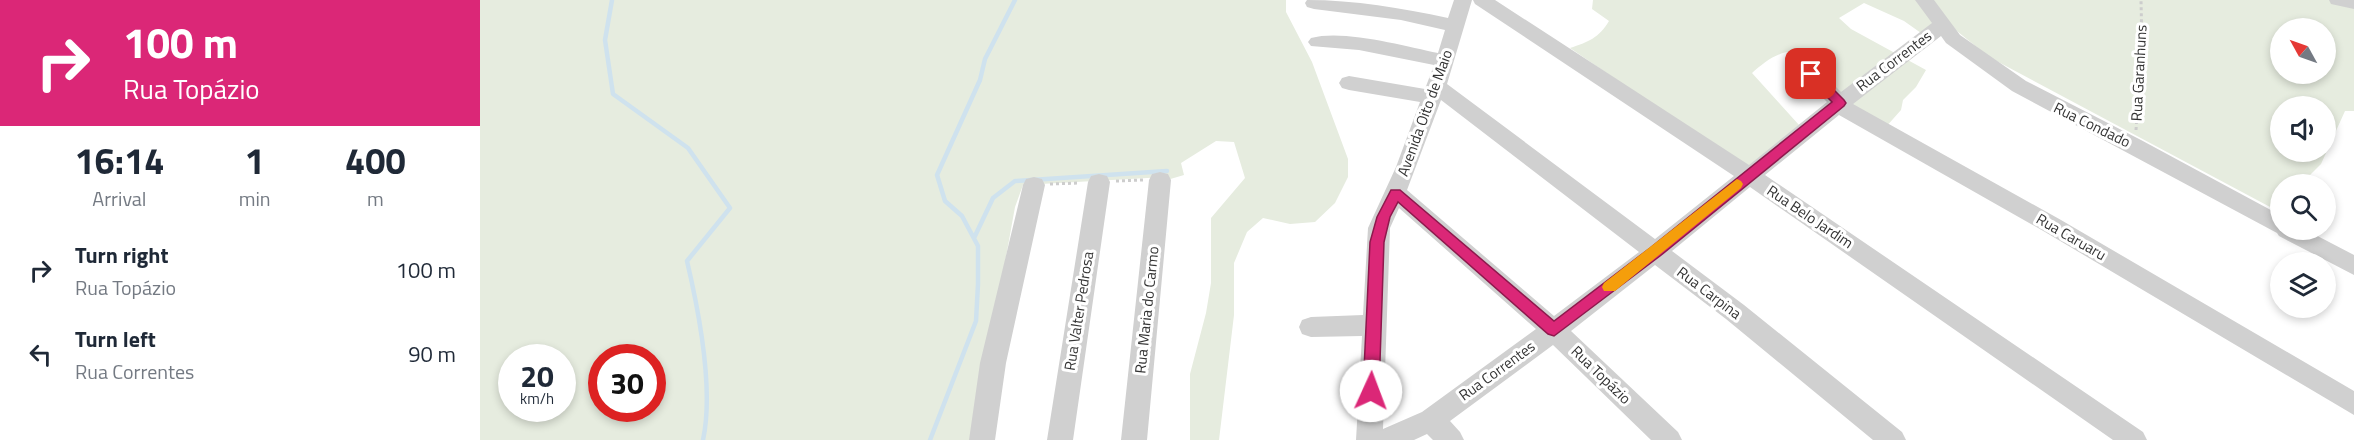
<!DOCTYPE html>
<meta charset="utf-8">
<style>
body{margin:0;font-family:"Titillium Web",sans-serif;background:#f6f6f7;color:#1f2937;height:100vh;display:flex;flex-direction:column;font-size:22px;white-space:nowrap}
*{box-sizing:border-box;margin:0}
p{font-size:20px;color:#747a83}
.icon{flex:none;width:33px;height:33px;fill:none;stroke:currentColor;stroke-width:2;stroke-linecap:round;stroke-linejoin:round}
.map{position:relative;flex:1;overflow:hidden}
.sheet{display:flex;flex-direction:column;background:#fff;width:480px}
.sheet>*{flex:none}
.banner{background:#db2777;color:#fff;overflow:hidden}
.needle{width:39px;rotate:310deg}
.tools{position:absolute;left:1790px;top:18px;display:grid;gap:12px}
.tools a{display:grid;place-items:center;width:66px;height:66px;border-radius:50%;background:#fff;box-shadow:0 3px 9px #0003;font-size:30px}
.speed{position:absolute;left:18px;top:344px;display:flex;gap:12px;font-size:30px;font-weight:700;text-align:center}
.speed>*{display:grid;place-content:center;width:78px;height:78px;border-radius:50%;background:#fff;box-shadow:0 3px 9px #0003;line-height:1}
.speed small{font-size:15px;font-weight:400}
.speed .limit{border:9px solid #d22;background:#fff;color:#111}
.pin{position:absolute;display:grid;place-items:center;width:51px;height:51px;color:#fff;margin:-26px;border-radius:12px;box-shadow:0 3px 9px #0006}
.me{position:absolute;width:66px;margin:-33px;rotate:2deg;stroke-linejoin:round;filter:drop-shadow(0 0 4px #0008)}
.turn{display:flex;align-items:center;gap:21px;height:126px;padding:0 24px;font-size:27px}
.turn .icon{width:78px;height:78px;stroke-width:2.5}
.turn b{display:block;font-size:42px;line-height:51px}
.eta{display:flex;justify-content:space-evenly;align-items:center;height:102px;text-align:center}
.eta b{font-size:36px;font-weight:700;line-height:42px}
ul{padding:0;list-style:none}
li{display:flex;align-items:center;gap:18px;height:84px;padding:0 24px}
li div{flex:1}
li b{display:block;font-size:22px}
li em{font-style:normal}
main{display:flex;flex:1;min-height:0}
.map>svg:first-child{display:block}
.green{fill:#e6ecdf;fill-rule:evenodd}
.lines{fill:none;stroke-linecap:round;stroke-linejoin:round}
.stream{stroke:#cfe2ee;stroke-width:4.5}
.path{stroke:#cdcdcd;stroke-width:3;stroke-dasharray:3 3;stroke-linecap:butt}
.minor{fill:#d0d0d0;fill-rule:evenodd}
.route{fill:#db2777;stroke:#8e194d;stroke-width:1.5}
.slow{fill:#f59e0b}
.labels{text-anchor:middle;stroke-width:6;stroke-linejoin:round;paint-order:stroke}
.street-label{font-size:15px;fill:#333;stroke:#fff}
</style>
<main>
<section class="sheet">
<div class="banner">
<div class="turn"><svg class="icon" aria-label="right" viewBox="0 0 24 24"><path d="M7 20v-9h11M14 6l5 5-5 5"/></svg><div><b>100 m</b>Rua Topázio</div></div>
</div>
<div class="eta">
<div><b>16:14</b><p>Arrival</p></div>
<div><b>1</b><p>min</p></div>
<div><b>400</b><p>m</p></div>
</div>
<ul>
<li><svg class="icon" aria-label="right" viewBox="0 0 24 24"><path d="M7 20v-9h11M14 6l5 5-5 5"/></svg><div><b>Turn right</b><p>Rua Topázio</p></div><em>100 m</em></li>
<li><svg class="icon" aria-label="left" viewBox="0 0 24 24"><path d="M17 20v-9H6M10 6l-5 5 5 5"/></svg><div><b>Turn left</b><p>Rua Correntes</p></div><em>90 m</em></li>
</ul>
</section>
<div class="map">
<svg width="1874" height="440" viewBox="0 0 1874 440">
<rect width="100%" height="100%" fill="#fff"/>
<path class="green" d="M 0,0 L 806,0 L 806,12 L 832,62 L 868,159 L 868,177 L 855,203 L 835,222 L 810,224 L 783,218 L 767,232 L 754,263 L 754,315 L 739,440 L 710,440 L 710,374 L 726,313 L 731,283 L 731,218 L 765,178 L 754,142 L 736,141 L 701,163 L 704,175 L 687,180 L 685,177 L 543,185 L 535,207 L 493,440 L 0,440 ZM 32,357 L 82,357 L 82,408 L 32,408 ZM 122,357 L 172,357 L 172,408 L 122,408 Z
M 1113,0 L 1436,0 L 1454,23 L 1441,33 L 1424,21 L 1384,3 L 1359,18 L 1371,29 L 1446,70 L 1436,87 L 1423,100 L 1421,110 L 1405,128 L 1369,107 L 1324,55 C 1305,45 1286,61 1272,73 L 1319,125 L 1266,168 L 1090,48 C 1108,42 1119,38 1129,21 L 1112,9 Z
M 1449,0 L 1866,0 L 1874,7 L 1874,111 L 1865,111 L 1841,164 L 1821,184 L 1800,184 L 1800,203 L 1792,208 L 1509,57 L 1467,23 ZM 1800,28 L 1845,28 L 1845,74 L 1800,74 ZM 1800,106 L 1845,106 L 1845,152 L 1800,152 Z"/>
<g class="lines">
<path class="stream" d="M 132,0 L 125,40 L 133,94 L 208,148 L 250,208 L 207,261 C 219,312 234,389 223,440
M 494,238 L 513,198 L 535,181 L 687,171
M 450,440 L 496,321 L 498,284 L 498,246 L 482,216 L 465,201 L 457,175 L 500,80 L 505,59 L 535,0"/>
<path class="path" d="M 1656,130 L 1662,47 L 1661,0
M 636,181 L 663,180
M 570,184 L 600,183"/>
<path class="minor" d="M 827,0 C 875,0 921,8 968,18 L 974,0 L 992,0 L 967,84 L 1175,239 L 1254,176 L 995,4 L 993,0 L 1015,0 L 1269,165 L 1347,102 L 1309,64 L 1306,59 L 1309,54 L 1316,52 L 1323,54 L 1361,92 L 1452,23 L 1435,0 L 1454,0 L 1480,35 L 1546,81 L 1661,140 L 1800,215 L 1800,230 L 1826,230 L 1874,255 L 1874,275 L 1799,236 L 1797,233 L 1532,91 L 1466,43 L 1461,36 L 1373,104 L 1581,220 L 1874,391 L 1874,415 L 1565,232 L 1359,115 L 1285,175 L 1663,432 L 1667,440 L 1633,440 L 1270,187 L 1192,251 L 1264,305 L 1422,432 L 1426,440 L 1393,440 L 1246,319 L 1175,265 L 1091,331 L 1198,432 L 1202,440 L 1171,440 L 1073,345 L 970,421 L 980,432 L 984,440 L 953,440 L 947,434 L 934,440 L 876,440 L 882,336 L 831,337 L 822,334 L 819,327 L 822,320 L 831,317 L 883,315 L 888,228 L 916,167 L 940,102 L 869,90 L 862,88 L 859,83 L 862,78 L 869,76 L 945,89 L 954,65 L 879,50 L 831,46 L 828,42 L 831,38 C 863,29 924,46 958,53 L 965,30 L 921,20 L 834,9 L 827,7 L 825,3 ZM 961,100 L 1159,252 L 1074,316 L 927,190 ZM 919,208 L 1056,329 L 942,412 L 903,429 L 910,228 Z
M 1849,0 L 1874,0 L 1874,9 L 1851,4 Z
M 680,172 L 688,174 L 691,180 L 667,440 L 641,440 L 669,180 L 672,174 Z
M 619,174 L 627,176 L 630,182 L 593,440 L 567,440 L 608,182 L 611,176 Z
M 554,177 L 562,179 L 565,185 L 526,363 L 515,440 L 489,440 L 500,363 L 543,185 L 546,179 Z"/>
</g>
<path class="route" d="M 1331,70 L 1335,71 L 1364,100 L 1366,103 L 1364,106 L 1180,256 L 1074,336 L 1068,334 L 918,202 L 910,217 L 904,242 L 899,391 L 897,396 L 891,398 L 886,396 L 883,391 L 890,242 L 897,217 L 911,190 L 920,190 L 1074,321 L 1170,248 L 1352,102 L 1327,77 L 1327,71 Z"/>
<path class="slow" d="M 1257,179 L 1261,181 L 1263,184 L 1261,188 L 1135,291 L 1124,291 L 1122,287 L 1124,283 Z"/>
<g class="labels">
<g class="street-label">
<text transform="translate(1414 61) rotate(-37)" y="5">Rua Correntes</text>
<text transform="translate(1659 73) rotate(-87)" y="5">Rua Garanhuns</text>
<text transform="translate(945 113) rotate(-70)" y="5">Avenida Oito de Maio</text>
<text transform="translate(1612 125) rotate(26)" y="5">Rua Condado</text>
<text transform="translate(1330 217) rotate(34)" y="5">Rua Belo Jardim</text>
<text transform="translate(1591 237) rotate(30)" y="5">Rua Caruaru</text>
<text transform="translate(1229 293) rotate(37)" y="5">Rua Carpina</text>
<text transform="translate(667 310) rotate(-84)" y="5">Rua Maria do Carmo</text>
<text transform="translate(599 311) rotate(-81)" y="5">Rua Valter Pedrosa</text>
<text transform="translate(1017 371) rotate(-36)" y="5">Rua Correntes</text>
<text transform="translate(1121 375) rotate(44)" y="5">Rua Topázio</text>
</g>
</g>
</svg>
<div class="tools">
<a><svg class="needle" viewBox="-14 -14 28 28"><path d="M0-13l5 13h-10z" fill="#e53935"/><path d="M0 13l5-13h-10z" fill="#747a83"/></svg></a>
<a><svg class="icon" aria-label="sound" viewBox="0 0 24 24"><path d="M4 9h4l5-4v14l-5-4H4zM17 9q2 3 0 6"/></svg></a>
<a><svg class="icon" aria-label="search" viewBox="0 0 24 24"><circle cx="10" cy="10" r="6"/><path d="M15 15l6 6"/></svg></a>
<a><svg class="icon" aria-label="layers" viewBox="0 0 24 24"><path d="M12 4l9 5-9 5-9-5zM3 14l9 5 9-5"/></svg></a>
</div>
<div class="speed"><div>20<small>km/h</small></div><div class="limit">30</div></div>
<div class="pin" style="left:1331px;top:74px;background:#d93025"><svg class="icon" aria-label="arrive" viewBox="0 0 24 24"><path d="M6 21V4h12l-3 4 3 4H6"/></svg></div>
<svg class="me" style="left:891px;top:391px" viewBox="-20 -20 40 40"><circle r="19" fill="#fff"/><path d="M0-13L10 11 0 6-10 11z" fill="#db2777"/></svg>
</div>
</main>
